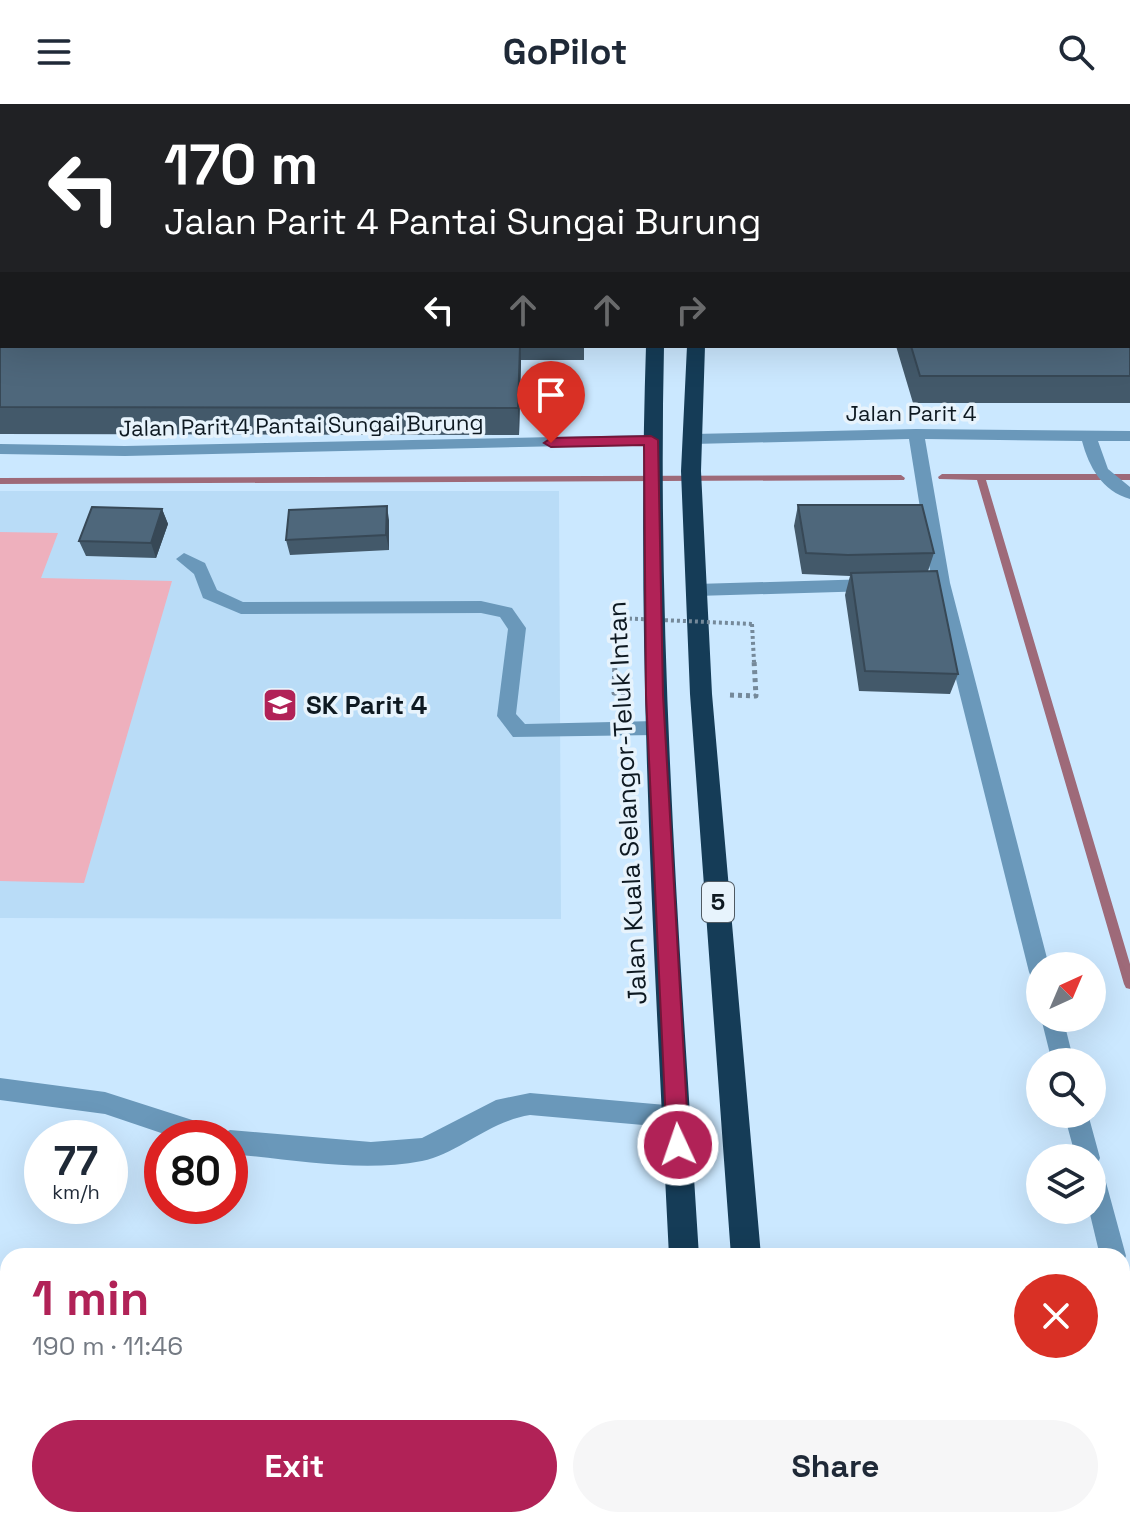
<!DOCTYPE html>
<meta charset="utf-8">
<style>
body{margin:0;font-family:"Space Grotesk",sans-serif;background:#f6f6f7;color:#1f2937;height:100vh;display:flex;flex-direction:column;font-size:30px;white-space:nowrap}
*{box-sizing:border-box;margin:0}
p{font-size:26px;color:#747a83}
.icon{flex:none;width:44px;height:44px;fill:none;stroke:currentColor;stroke-width:2;stroke-linecap:round;stroke-linejoin:round}
.map{position:relative;flex:1;overflow:hidden}
.drawer{position:absolute;left:0px;top:1144px;width:1130px;height:280px;display:flex;flex-direction:column;background:#fff;border-radius:24px 24px 0 0;box-shadow:0 8px 32px #0002}
.drawer>*{flex:none}
.banner{position:absolute;left:0px;top:0px;width:1130px;height:244px;box-shadow:0 8px 32px #0002;background:#202124;color:#fff;overflow:hidden}
.needle{width:52px;rotate:44deg}
.buttons{position:absolute;left:1026px;top:848px;display:grid;gap:16px}
.buttons a{display:grid;place-items:center;width:80px;height:80px;border-radius:50%;background:#fff;box-shadow:0 8px 32px #0002;font-size:40px}
.speed{position:absolute;left:24px;top:1016px;display:flex;gap:16px;font-size:40px;font-weight:700;text-align:center}
.speed>*{display:grid;place-content:center;width:104px;height:104px;border-radius:50%;background:#fff;box-shadow:0 8px 32px #0002;line-height:1}
.speed small{font-size:20px;font-weight:400}
.speed .limit{border:12px solid #d22;background:#fff;color:#111}
.pin{position:absolute;display:grid;place-items:center;width:68px;height:68px;color:#fff;margin:-82px -34px;border-radius:50% 50% 50% 0;rotate:-45deg;box-shadow:0 0 8px #0007}
.pin .icon{rotate:45deg}
.me{position:absolute;width:88px;margin:-44px;rotate:357deg;stroke-linejoin:round;filter:drop-shadow(0 0 6px #0008)}
.turn{display:flex;align-items:center;gap:28px;height:168px;padding:0 32px;font-size:36px}
.turn .icon{width:104px;height:104px;stroke-width:2.5}
.turn b{display:block;font-size:56px;line-height:68px}
.lanes{display:flex;align-items:center;height:76px;padding:0 32px;background:#0003;justify-content:center;gap:40px;direction:ltr}
.lanes .off{opacity:.35}
.round{display:grid;place-items:center;flex:none;width:84px;height:84px;border-radius:42px;background:#f6f6f7}
.head{display:flex;align-items:center;justify-content:space-between;height:136px;padding:0 32px}
h1{font-size:48px;font-weight:700;line-height:60px;color:#b12257}
.button{display:flex;gap:16px;margin-top:auto;padding:16px 32px}
.button a{flex:1;height:92px;border-radius:48px;background:#b12257;color:#fff;font-size:32px;font-weight:700;line-height:92px;text-align:center}
.button a+a{background:#f6f6f7;color:#1f2937}
header{display:flex;justify-content:space-between;align-items:center;height:104px;padding:0 32px;background:#fff;font-size:36px;font-weight:700}
.map>svg:first-child{display:block}
.built{fill:#b9dcf7}
.green{fill:#eeb0bd}
.lines{fill:none;stroke-linecap:round;stroke-linejoin:round}
.stream{fill:#9e6a79;fill-rule:evenodd}
.path-far1{stroke:#75899a;stroke-width:4;stroke-dasharray:3 3;stroke-linecap:butt}
.path{stroke:#75899a;stroke-width:5;stroke-dasharray:4 4;stroke-linecap:butt}
.minor{fill:#6a98ba;fill-rule:evenodd}
.highway{fill:#153c57;fill-rule:evenodd}
.path-bridge{stroke:#75899a;stroke-width:4;stroke-dasharray:3 3;stroke-linecap:butt}
.wall{fill:#43596a}
.shaded-wall{fill:#374856}
.building{fill:#4e677b;stroke:#374856;stroke-width:2}
.route{fill:#b12257;stroke:#731639;stroke-width:2}
.labels{text-anchor:middle;stroke-width:7;stroke-linejoin:round;paint-order:stroke}
.far-street-label{font-size:22px;fill:#0e1921;stroke:#e7f3fc}
.shield{fill:#e7f3fc;stroke:#4f5a63;stroke-width:2}
.shield-label{font-size:24px;font-weight:bold;fill:#0e1921}
.poi-label{font-size:26px;font-weight:bold;fill:#0e1921;stroke:#e7f3fc;text-anchor:start}
.street-label{font-size:26px;fill:#0e1921;stroke:#e7f3fc}
</style>
<header><svg class="icon" aria-label="menu" viewBox="0 0 24 24"><path d="M4 6h16M4 12h16M4 18h16"/></svg>GoPilot<svg class="icon" aria-label="search" viewBox="0 0 24 24"><circle cx="10" cy="10" r="6"/><path d="M15 15l6 6"/></svg></header>
<div class="map">
<svg width="1130" height="1424" viewBox="0 0 1130 1424">
<rect width="100%" height="100%" fill="#cbe8ff"/>
<path class="built" d="M 0,387 L 559,387 L 561,815 L 0,814 Z"/>
<path class="green" d="M 0,428 L 58,429 L 41,474 L 172,477 L 84,779 L 0,777 Z"/>
<g class="lines">
<path class="stream" d="M 942,370 L 1130,370 L 1130,376 L 986,376 L 1130,860 L 1130,885 L 1126,884 L 1124,880 L 977,376 L 939,375 L 938,373 Z
M 901,371 L 905,374 L 904,376 L 0,380 L 0,374 Z"/>
<path class="path-far1" d="M 752,520 L 754,558
M 615,558 L 617,514"/>
<path class="path" d="M 615,556 L 614,589 L 629,590
M 730,591 L 756,592 L 754,556"/>
<path class="minor" d="M 916,325 L 1130,327 L 1130,337 L 1098,337 L 1108,365 L 1130,383 L 1130,395 C 1102,387 1089,363 1082,337 L 925,335 L 950,479 L 1049,862 L 1040,862 L 1040,878 L 1032,875 L 1029,868 L 932,479 L 909,335 L 693,340 L 685,335 L 693,330 Z
M 651,331 L 657,332 L 657,340 L 125,352 L 0,350 L 0,340 L 125,342 Z
M 184,449 L 205,459 L 217,486 L 243,498 L 481,497 L 512,504 L 526,524 L 516,610 L 525,620 L 656,617 L 663,619 L 665,624 L 663,629 L 656,631 L 513,633 L 497,612 L 508,525 L 500,513 L 481,509 L 241,510 L 203,494 L 194,470 L 176,455 Z
M 872,475 L 881,481 L 872,487 L 696,492 L 687,486 L 696,480 Z
M 1041,914 L 1063,914 L 1074,958 L 1052,958 Z
M 0,974 L 105,988 L 211,1022 L 219,1026 L 221,1030 L 230,1026 L 371,1038 L 422,1034 L 496,996 L 530,989 L 677,1002 L 685,1005 L 689,1013 L 685,1021 L 677,1024 L 530,1011 C 487,1018 458,1050 422,1057 C 360,1069 292,1055 230,1050 L 230,1034 L 176,1034 L 105,1010 L 0,996 Z
M 1064,1010 L 1088,1010 L 1100,1054 L 1097,1061 L 1104,1071 L 1126,1152 L 1122,1161 L 1122,1152 L 1100,1152 L 1089,1106 L 1092,1106 L 1092,1054 L 1076,1054 Z
M 1122,1176 L 1130,1180 L 1130,1233 L 1122,1230 Z"/>
<path class="highway" d="M 646,242 L 664,242 C 657,546 680,849 699,1152 L 669,1152 C 654,848 636,546 646,242 Z
M 687,242 L 705,242 L 701,367 L 712,590 L 761,1152 L 731,1152 L 690,590 L 681,367 Z
M 680,1416 L 714,1416 L 715,1424 L 681,1424 Z
M 750,1416 L 784,1416 L 785,1424 L 751,1424 Z"/>
<path class="path-bridge" d="M 617,514 L 752,520"/>
</g>
<path class="wall" d="M 1130,222 L 1130,299 L 913,299 L 896,242 L 1128,242 Z
M 0,227 L 2,242 L 584,242 L 584,256 L 521,256 L 519,331 L 0,330 Z
M 798,401 L 934,449 L 928,467 L 958,570 L 950,590 L 859,587 L 845,491 L 850,472 L 802,470 L 794,422 Z
M 162,405 L 168,420 L 156,454 L 86,452 L 79,437 Z
M 389,416 L 389,446 L 290,451 L 286,436 Z"/>
<path class="shaded-wall" d="M 520,242 L 521,256 L 519,331 L 518,304 Z
M 387,402 L 389,416 L 389,446 L 386,431 Z
M 162,405 L 168,420 L 156,454 L 151,439 Z"/>
<path class="building" d="M 419,1 L 485,1 L 419,2 Z
M 1128,217 L 1130,222 L 1130,272 L 920,272 L 911,242 L 1128,242 Z
M 0,227 L 2,227 L 2,242 L 520,242 L 518,304 L 0,303 Z
M 798,401 L 922,401 L 934,449 L 848,451 L 806,449 Z
M 387,402 L 386,431 L 286,436 L 289,406 Z
M 92,403 L 162,405 L 151,439 L 79,437 Z
M 937,467 L 958,570 L 865,567 L 851,469 Z"/>
<path class="route" d="M 651,332 L 658,336 L 663,591 L 689,1041 L 686,1048 L 678,1051 L 670,1048 L 667,1041 L 646,591 L 644,341 L 551,343 L 544,339 L 551,334 Z"/>
<defs>
<g id="school-square" transform="scale(1.8)"><rect x="-9" y="-9" width="18" height="18" rx="4" fill="#b12257" stroke="#e7f3fc"/><path d="M0-5L7-2L0 1L-7-2ZM-4 1L0 2.5L4 1V4Q0 6-4 4Z" fill="#fff"/></g>
</defs>
<g fill-rule="evenodd">
<use href="#school-square" x="280" y="601"/>
</g>
<g class="labels">
<g class="far-street-label">
<text x="911" y="317">Jalan Parit 4</text>
<text transform="translate(301 321) rotate(-1)" y="8">Jalan Parit 4 Pantai Sungai Burung</text>
</g>
<rect class="shield" x="702" y="778" width="32" height="40" rx="6"/>
<g class="shield-label">
<text x="718" y="806">5</text>
</g>
<g class="poi-label">
<text x="306" y="610">SK Parit 4</text>
</g>
<g class="street-label">
<text transform="translate(627 699) rotate(-93)" y="9">Jalan Kuala Selangor-Teluk Intan</text>
</g>
</g>
</svg>
<div class="buttons">
<a><svg class="needle" viewBox="-14 -14 28 28"><path d="M0-13l5 13h-10z" fill="#e53935"/><path d="M0 13l5-13h-10z" fill="#747a83"/></svg></a>
<a><svg class="icon" aria-label="search" viewBox="0 0 24 24"><circle cx="10" cy="10" r="6"/><path d="M15 15l6 6"/></svg></a>
<a><svg class="icon" aria-label="layers" viewBox="0 0 24 24"><path d="M12 4l9 5-9 5-9-5zM3 14l9 5 9-5"/></svg></a>
</div>
<div class="speed"><div>77<small>km/h</small></div><div class="limit">80</div></div>
<div class="pin" style="left:551px;top:339px;background:#d93025"><svg class="icon" aria-label="arrive" viewBox="0 0 24 24"><path d="M6 21V4h12l-3 4 3 4H6"/></svg></div>
<svg class="me" style="left:678px;top:1041px" viewBox="-20 -20 40 40"><circle r="17" fill="#b12257" stroke="#fff" stroke-width="3"/><path d="M0-11L8 9 0 5-8 9z" fill="#fff"/></svg>
<div class="banner">
<div class="turn"><svg class="icon" aria-label="left" viewBox="0 0 24 24"><path d="M17 20v-9H6M10 6l-5 5 5 5"/></svg><div><b>170 m</b>Jalan Parit 4 Pantai Sungai Burung</div></div>
<div class="lanes"><svg class="icon" aria-label="left" viewBox="0 0 24 24"><path d="M17 20v-9H6M10 6l-5 5 5 5"/></svg><svg class="icon off" aria-label="ahead" viewBox="0 0 24 24"><path d="M12 20V5M6 11l6-6 6 6"/></svg><svg class="icon off" aria-label="ahead" viewBox="0 0 24 24"><path d="M12 20V5M6 11l6-6 6 6"/></svg><svg class="icon off" aria-label="right" viewBox="0 0 24 24"><path d="M7 20v-9h11M14 6l5 5-5 5"/></svg></div>
</div>
<section class="drawer">
<div class="head"><div><h1>1 min</h1><p>190 m · 11:46</p></div><a class="round" style="background:#d93025;color:#fff"><svg class="icon" aria-label="close" viewBox="0 0 24 24"><path d="M6 6l12 12M18 6L6 18"/></svg></a></div>
<div class="button"><a>Exit</a><a>Share</a></div>
</section>
</div>
